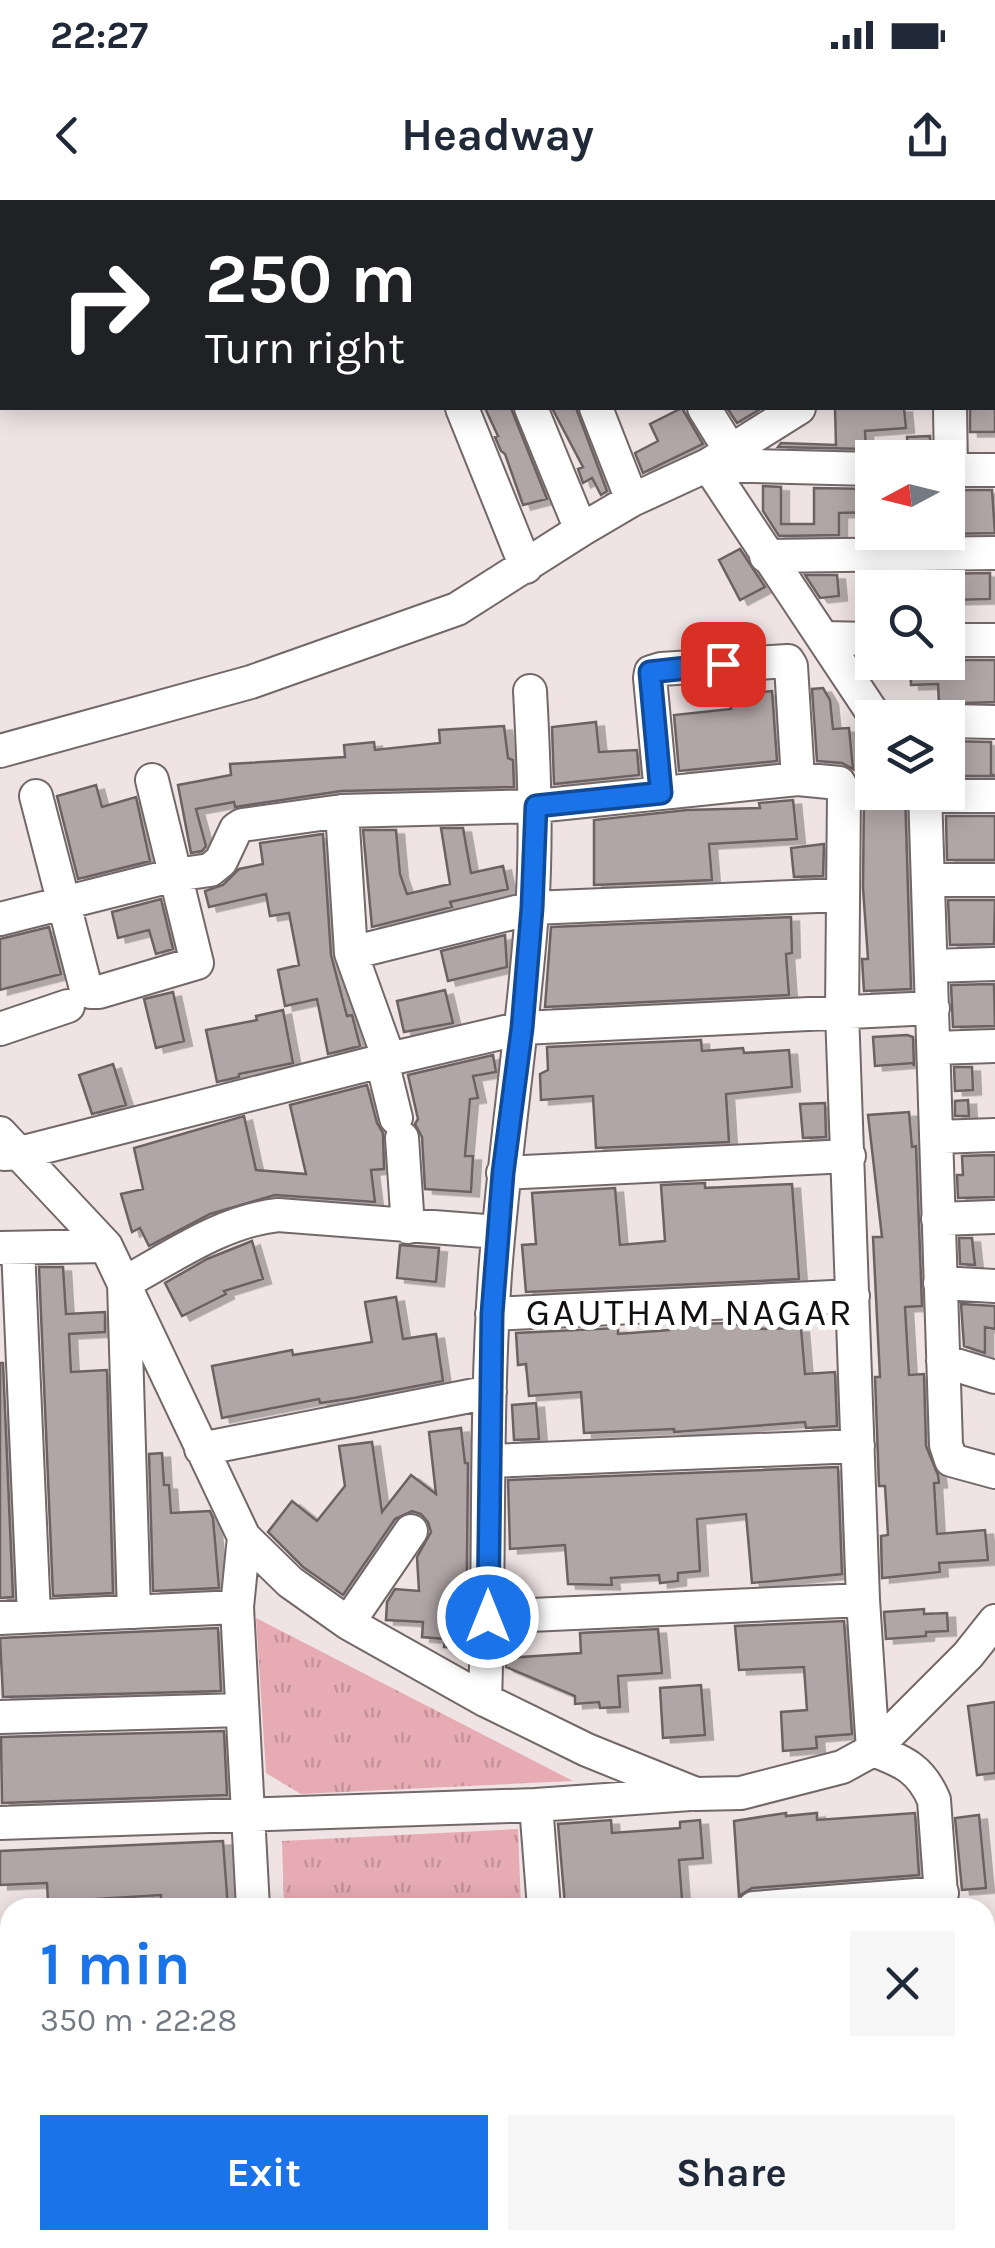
<!DOCTYPE html>
<meta charset="utf-8">
<style>
body{margin:0;font-family:Karla,sans-serif;background:#f6f6f7;color:#1f2937;height:100vh;display:flex;flex-direction:column;font-size:38px;white-space:nowrap}
*{box-sizing:border-box;margin:0}
p{font-size:32px;color:#747a83}
.icon{flex:none;width:55px;height:55px;fill:none;stroke:currentColor;stroke-width:2;stroke-linecap:round;stroke-linejoin:round}
.map{position:relative;flex:1;overflow:hidden}
.side{position:absolute;left:0px;top:1698px;width:995px;height:352px;display:flex;flex-direction:column;background:#fff;border-radius:30px 30px 0 0;box-shadow:0 5px 25px #0003}
.side>*{flex:none}
.guide{position:absolute;left:0px;top:0px;width:995px;height:210px;box-shadow:0 5px 25px #0003;background:#202124;color:#fff;overflow:hidden}
.needle{width:65px;rotate:263deg}
.fabs{position:absolute;left:855px;top:240px;display:grid;gap:20px}
.fabs a{display:grid;place-items:center;width:110px;height:110px;border-radius:0px;background:#fff;box-shadow:0 5px 25px #0003;font-size:50px}
.pin{position:absolute;display:grid;place-items:center;width:85px;height:85px;color:#fff;margin:-42px;border-radius:20px;box-shadow:0 5px 15px #0006}
.me{position:absolute;width:110px;margin:-55px;rotate:0deg;stroke-linejoin:round;filter:drop-shadow(0 0 8px #0008)}
.turn{display:flex;align-items:center;gap:35px;height:210px;padding:0 40px;font-size:45px}
.turn .icon{width:130px;height:130px;stroke-width:2.5}
.turn b{display:block;font-size:70px;line-height:85px}
.round{display:grid;place-items:center;flex:none;width:105px;height:105px;border-radius:0px;background:#f6f6f7}
.summary{display:flex;align-items:center;justify-content:space-between;height:170px;padding:0 40px}
h1{font-size:60px;font-weight:700;line-height:75px;color:#1a73e8}
.button{display:flex;gap:20px;margin-top:auto;padding:20px 40px}
.button a{flex:1;height:115px;border-radius:0px;background:#1a73e8;color:#fff;font-size:40px;font-weight:700;line-height:115px;text-align:center}
.button a+a{background:#f6f6f7;color:#1f2937}
.status{display:flex;justify-content:space-between;align-items:center;height:70px;padding:0 50px;background:#fff;direction:ltr}
.status svg{height:28px;fill:currentColor}
header{display:flex;justify-content:space-between;align-items:center;height:130px;padding:0 40px;background:#fff;font-size:45px;font-weight:700}
.map>svg:first-child{display:block}
.park{fill:url(#park-tufts)}
.building{fill:#b1a6a7;stroke:#6c6263;stroke-width:2.5;filter:url(#shadow)}
.lines{fill:none;stroke-linecap:round;stroke-linejoin:round}
.minor-casing{stroke:#736869;stroke-width:36}
.minor{stroke:#fff;stroke-width:32}
.route-casing{stroke:#114b97;stroke-width:25}
.route{stroke:#1a73e8;stroke-width:18}
.labels{text-anchor:middle;stroke-width:10;stroke-linejoin:round;paint-order:stroke}
.neighbourhood-label{font-size:38px;letter-spacing:2.5px;fill:#130f10;stroke:#fff}
</style>
<div class="status"><b>22:27</b><svg viewBox="0 0 49 12"><path d="M0 12V9h3v3zM5 12V6h3v6zM10 12V3h3v9zM15 12V0h3v12zM26 1h20v11H26zM47 4h2v5h-2z"/></svg></div>
<header><svg class="icon" aria-label="back" viewBox="0 0 24 24"><path d="M15 5l-7 7 7 7"/></svg>Headway<svg class="icon" aria-label="share" viewBox="0 0 24 24"><path d="M12 15V3M7 8l5-5 5 5M5 13v7h14v-7"/></svg></header>
<div class="map">
<svg width="995" height="2048" viewBox="0 0 995 2048">
<defs>
<pattern id="park-tufts" width="24" height="20" patternUnits="userSpaceOnUse" patternTransform="scale(2.5)"><rect width="24" height="20" fill="#e7abb3"/><path d="M3 7l-1-3M5 7V3M7 7l1-3M15 17l-1-3M17 17v-4M19 17l1-3" fill="none" stroke="#c59299"/></pattern>
<filter id="shadow"><feDropShadow dx="8" dy="4.5" stdDeviation="0" flood-color="#0004"/></filter>
</defs>
<rect width="100%" height="100%" fill="#efe3e4"/>
<path class="park" d="M 256,1418 L 573,1581 L 301,1594 L 266,1573 Z
M 518,1629 L 521,1707 L 284,1707 L 282,1641 Z"/>
<path class="building" d="M 485,208 L 511,208 L 547,299 L 523,305 L 505,254 L 501,251 L 495,237 L 498,236 Z
M 552,208 L 576,208 L 607,291 L 601,295 L 592,278 L 583,283 L 578,269 L 583,267 Z
M 682,208 L 703,244 L 643,273 L 635,253 L 658,241 L 650,224 Z
M 727,208 L 762,208 L 737,223 Z
M 835,208 L 904,208 L 906,228 L 865,231 L 866,249 L 778,247 L 781,243 L 836,245 Z
M 970,208 L 995,208 L 995,232 L 970,232 Z
M 930,236 L 931,258 L 908,258 L 907,237 Z
M 763,286 L 781,287 L 781,324 L 814,324 L 814,288 L 872,289 L 872,312 L 839,313 L 839,335 L 779,336 L 763,311 Z
M 948,290 L 992,290 L 995,333 L 945,334 Z
M 740,349 L 765,387 L 740,400 L 719,360 Z
M 990,373 L 990,399 L 948,400 L 948,388 L 877,388 L 876,375 Z
M 805,375 L 837,375 L 839,396 L 820,398 Z
M 948,460 L 995,460 L 995,502 L 939,504 L 938,484 L 911,485 L 910,462 Z
M 823,488 L 830,500 L 833,529 L 849,528 L 853,569 L 842,563 L 817,561 L 812,489 Z
M 772,491 L 777,561 L 679,571 L 674,515 L 731,509 L 729,495 Z
M 596,522 L 599,552 L 637,550 L 639,575 L 554,584 L 552,527 Z
M 504,526 L 508,558 L 513,560 L 514,587 L 341,591 L 235,607 L 234,602 L 196,609 L 206,646 L 202,651 L 191,653 L 178,585 L 231,575 L 230,564 L 345,557 L 344,545 L 374,542 L 375,550 L 440,543 L 439,530 Z
M 948,541 L 991,542 L 991,574 L 995,576 L 948,576 Z
M 96,585 L 102,607 L 136,597 L 150,661 L 78,679 L 57,596 Z
M 864,592 L 905,592 L 911,789 L 864,791 L 862,759 L 868,759 L 863,688 Z
M 793,600 L 797,639 L 709,644 L 712,680 L 594,685 L 594,620 L 687,610 L 760,608 L 759,603 Z
M 946,616 L 995,616 L 995,660 L 947,660 Z
M 441,628 L 463,628 L 471,673 L 503,666 L 508,689 L 450,702 L 452,707 L 372,727 L 363,630 L 396,630 L 400,674 L 407,694 L 450,684 Z
M 323,634 L 331,755 L 347,816 L 352,815 L 360,846 L 328,854 L 317,799 L 285,806 L 278,770 L 299,765 L 289,713 L 270,716 L 266,694 L 209,707 L 205,691 L 223,685 L 239,669 L 263,664 L 260,643 Z
M 824,644 L 823,676 L 794,677 L 791,648 Z
M 161,699 L 173,749 L 156,754 L 149,730 L 118,738 L 112,712 Z
M 948,700 L 995,700 L 994,744 L 950,745 Z
M 791,717 L 792,753 L 786,754 L 789,795 L 545,807 L 551,727 Z
M 49,727 L 61,774 L 0,790 L 0,739 Z
M 505,735 L 507,767 L 448,781 L 441,751 Z
M 994,784 L 995,826 L 953,827 L 951,785 Z
M 445,790 L 453,823 L 404,832 L 397,801 Z
M 173,792 L 184,841 L 156,848 L 144,799 Z
M 283,810 L 293,863 L 239,874 L 239,877 L 217,882 L 206,830 L 257,820 L 256,816 Z
M 907,835 L 913,837 L 914,866 L 913,863 L 875,866 L 873,837 Z
M 701,840 L 702,851 L 743,848 L 744,853 L 789,850 L 792,887 L 726,894 L 729,942 L 596,948 L 593,896 L 541,900 L 540,874 L 548,870 L 547,847 Z
M 493,855 L 496,872 L 473,876 L 478,898 L 470,899 L 465,956 L 473,956 L 471,992 L 425,989 L 422,937 L 415,924 L 418,919 L 408,875 Z
M 113,864 L 126,905 L 92,914 L 79,875 Z
M 954,867 L 972,867 L 973,890 L 955,891 Z
M 367,885 L 377,923 L 383,933 L 384,969 L 371,970 L 375,1002 L 275,995 L 210,1014 L 149,1046 L 140,1028 L 132,1032 L 121,994 L 143,989 L 134,948 L 244,916 L 256,970 L 306,974 L 290,905 Z
M 968,900 L 969,916 L 955,916 L 955,901 Z
M 825,903 L 826,937 L 803,938 L 800,904 Z
M 909,912 L 912,947 L 916,946 L 922,1106 L 905,1107 L 909,1175 L 924,1174 L 926,1246 L 938,1275 L 939,1283 L 934,1283 L 937,1334 L 985,1330 L 988,1360 L 939,1363 L 940,1372 L 882,1378 L 881,1336 L 888,1335 L 885,1286 L 879,1286 L 875,1177 L 880,1177 L 873,1037 L 882,1037 L 868,915 Z
M 995,955 L 995,997 L 958,998 L 957,975 L 963,975 L 962,956 Z
M 705,983 L 705,988 L 792,984 L 799,1079 L 526,1092 L 522,1045 L 536,1044 L 532,993 L 615,988 L 620,1045 L 665,1041 L 661,985 Z
M 959,1038 L 972,1038 L 975,1065 L 960,1064 Z
M 252,1041 L 263,1079 L 224,1091 L 226,1094 L 182,1116 L 165,1083 L 207,1059 Z
M 400,1045 L 439,1048 L 436,1082 L 397,1078 Z
M 39,1067 L 63,1067 L 66,1114 L 105,1112 L 105,1132 L 69,1134 L 71,1172 L 107,1170 L 113,1393 L 53,1396 Z
M 396,1097 L 403,1139 L 436,1134 L 443,1181 L 354,1198 L 320,1203 L 319,1199 L 222,1218 L 212,1166 L 292,1150 L 293,1155 L 372,1142 L 365,1102 Z
M 961,1104 L 995,1106 L 995,1129 L 985,1127 L 985,1153 L 964,1146 Z
M 730,1123 L 731,1125 L 758,1123 L 758,1129 L 801,1128 L 805,1174 L 835,1172 L 837,1226 L 806,1228 L 805,1222 L 674,1232 L 674,1229 L 584,1233 L 581,1192 L 529,1196 L 526,1164 L 518,1165 L 516,1133 L 618,1128 L 618,1134 L 669,1130 L 669,1125 Z
M 0,1163 L 3,1163 L 13,1397 L 0,1398 Z
M 536,1203 L 539,1239 L 514,1240 L 512,1205 Z
M 461,1228 L 465,1263 L 468,1263 L 466,1448 L 444,1447 L 445,1439 L 422,1437 L 423,1422 L 386,1420 L 387,1402 L 395,1389 L 419,1391 L 417,1357 L 431,1332 L 428,1322 L 421,1314 L 412,1311 L 395,1319 L 343,1395 L 303,1367 L 268,1332 L 292,1301 L 317,1321 L 345,1286 L 339,1246 L 372,1242 L 382,1312 L 411,1275 L 436,1294 L 429,1232 Z
M 162,1253 L 164,1285 L 169,1285 L 171,1313 L 210,1311 L 213,1318 L 219,1388 L 153,1391 L 149,1254 Z
M 838,1267 L 842,1374 L 752,1383 L 746,1314 L 697,1319 L 700,1371 L 678,1373 L 678,1381 L 660,1383 L 659,1375 L 611,1378 L 612,1385 L 568,1384 L 565,1345 L 510,1349 L 508,1280 Z
M 924,1409 L 924,1414 L 947,1413 L 948,1431 L 926,1432 L 926,1436 L 886,1439 L 884,1412 Z
M 844,1421 L 852,1534 L 816,1537 L 817,1548 L 783,1551 L 781,1512 L 807,1510 L 804,1467 L 739,1470 L 735,1426 Z
M 218,1428 L 221,1491 L 3,1497 L 0,1438 Z
M 658,1429 L 662,1473 L 618,1476 L 620,1507 L 600,1508 L 599,1502 L 575,1504 L 575,1496 L 506,1467 L 506,1458 L 581,1453 L 580,1433 Z
M 701,1485 L 705,1535 L 663,1538 L 660,1488 Z
M 995,1502 L 995,1573 L 977,1575 L 968,1506 Z
M 224,1531 L 227,1595 L 2,1603 L 1,1537 Z
M 786,1613 L 786,1616 L 817,1613 L 817,1620 L 915,1613 L 919,1675 L 752,1688 L 739,1696 L 734,1621 Z
M 979,1615 L 986,1688 L 962,1690 L 955,1618 Z
M 611,1620 L 612,1633 L 680,1628 L 680,1622 L 700,1620 L 703,1658 L 679,1660 L 682,1699 L 565,1705 L 558,1624 Z
M 223,1641 L 228,1708 L 161,1708 L 161,1695 L 48,1702 L 47,1683 L 0,1685 L 0,1651 Z"/>
<g class="lines">
<g class="minor-casing">
<path id="minor" d="M 370,0 L 371,2
M 441,0 L 443,2
M 497,0 L 499,2
M 0,82 L 2,82
M 992,108 L 995,107
M 462,208 L 526,367
M 531,208 L 581,330
M 596,208 L 632,300
M 704,208 L 730,250
M 950,208 L 951,270
M 872,269 L 708,265 L 872,512 L 881,518
M 948,270 L 995,270
M 766,356 L 995,353
M 823,438 L 872,439
M 948,440 L 995,440
M 948,521 L 995,522
M 0,551 L 251,482 L 457,409 L 581,330 L 632,300 L 708,265 L 799,208
M 925,592 L 946,1245 L 951,1260 L 995,1272
M 661,593 L 650,478 L 651,472 L 661,469 L 788,461 L 791,466 L 798,579
M 36,596 L 85,785 L 91,792 L 99,792 L 197,763 L 152,580
M 925,596 L 995,596
M 342,611 L 351,753 L 389,859
M 930,680 L 995,680
M 0,719 L 175,675 L 210,670 L 221,661 L 236,629 L 242,625 L 342,611 L 536,606 L 798,579 L 839,583 L 844,592 L 842,812 L 863,1400 L 873,1550 C 903,1561 921,1569 934,1600 L 942,1708
M 351,753 L 532,708 L 841,695
M 931,766 L 995,764
M 0,829 L 68,806
M 934,848 L 995,846
M 382,861 L 396,918
M 0,933 L 106,1046 L 244,1337 L 290,1382 L 348,1423 L 485,1500 L 587,1550 L 696,1594 L 741,1593 L 842,1567 L 873,1550 L 968,1455 L 995,1421
M 936,937 L 995,935
M 402,938 L 408,1027
M 4,954 L 20,953 L 389,859 L 522,828 L 933,808
M 503,973 L 849,956
M 938,1019 L 995,1017
M 0,1048 L 106,1046
M 18,1048 L 34,1416
M 940,1083 L 995,1086
M 492,1114 L 853,1096
M 943,1161 L 995,1177
M 201,1249 L 490,1192
M 489,1261 L 858,1246
M 244,1337 L 237,1407 L 253,1708
M 134,1412 L 124,1083 C 172,1057 222,1021 278,1015 L 498,1032
M 488,1417 L 863,1400
M 0,1418 L 237,1407
M 348,1423 L 411,1331
M 485,1500 C 490,1358 485,1216 495,1074 C 504,953 523,833 532,711 C 537,637 534,564 530,491
M 0,1517 L 242,1510
M 536,1605 L 544,1708
M 0,1623 L 536,1605 L 690,1594
M 754,1708 L 942,1693
M 0,1785 L 10,1785
M 985,1896 L 995,1895
M 985,2037 L 995,2036
M 117,2040 L 117,2048
M 266,2040 L 266,2048
M 417,2040 L 418,2048
M 710,2048 L 908,2040"/>
</g>
<use href="#minor" class="minor"/>
</g>
<g class="lines">
<g class="route-casing">
<path id="route" d="M 488,1417 L 492,1114 L 503,973 L 522,828 L 532,708 L 536,606 L 661,593 L 650,472 L 723,464"/>
</g>
<use href="#route" class="route"/>
</g>
<g class="labels">
<g class="neighbourhood-label">
<text x="690" y="1125">GAUTHAM NAGAR</text>
</g>
</g>
</svg>
<div class="fabs">
<a><svg class="needle" viewBox="-14 -14 28 28"><path d="M0-13l5 13h-10z" fill="#e53935"/><path d="M0 13l5-13h-10z" fill="#747a83"/></svg></a>
<a><svg class="icon" aria-label="search" viewBox="0 0 24 24"><circle cx="10" cy="10" r="6"/><path d="M15 15l6 6"/></svg></a>
<a><svg class="icon" aria-label="layers" viewBox="0 0 24 24"><path d="M12 4l9 5-9 5-9-5zM3 14l9 5 9-5"/></svg></a>
</div>
<div class="pin" style="left:723px;top:464px;background:#d93025"><svg class="icon" aria-label="arrive" viewBox="0 0 24 24"><path d="M6 21V4h12l-3 4 3 4H6"/></svg></div>
<svg class="me" style="left:488px;top:1417px" viewBox="-20 -20 40 40"><circle r="17" fill="#1a73e8" stroke="#fff" stroke-width="3"/><path d="M0-11L8 9 0 5-8 9z" fill="#fff"/></svg>
<div class="guide">
<div class="turn"><svg class="icon" aria-label="right" viewBox="0 0 24 24"><path d="M7 20v-9h11M14 6l5 5-5 5"/></svg><div><b>250 m</b>Turn right</div></div>
</div>
<section class="side">
<div class="summary"><div><h1>1 min</h1><p>350 m · 22:28</p></div><a class="round"><svg class="icon" aria-label="close" viewBox="0 0 24 24"><path d="M6 6l12 12M18 6L6 18"/></svg></a></div>
<div class="button"><a>Exit</a><a>Share</a></div>
</section>
</div>
